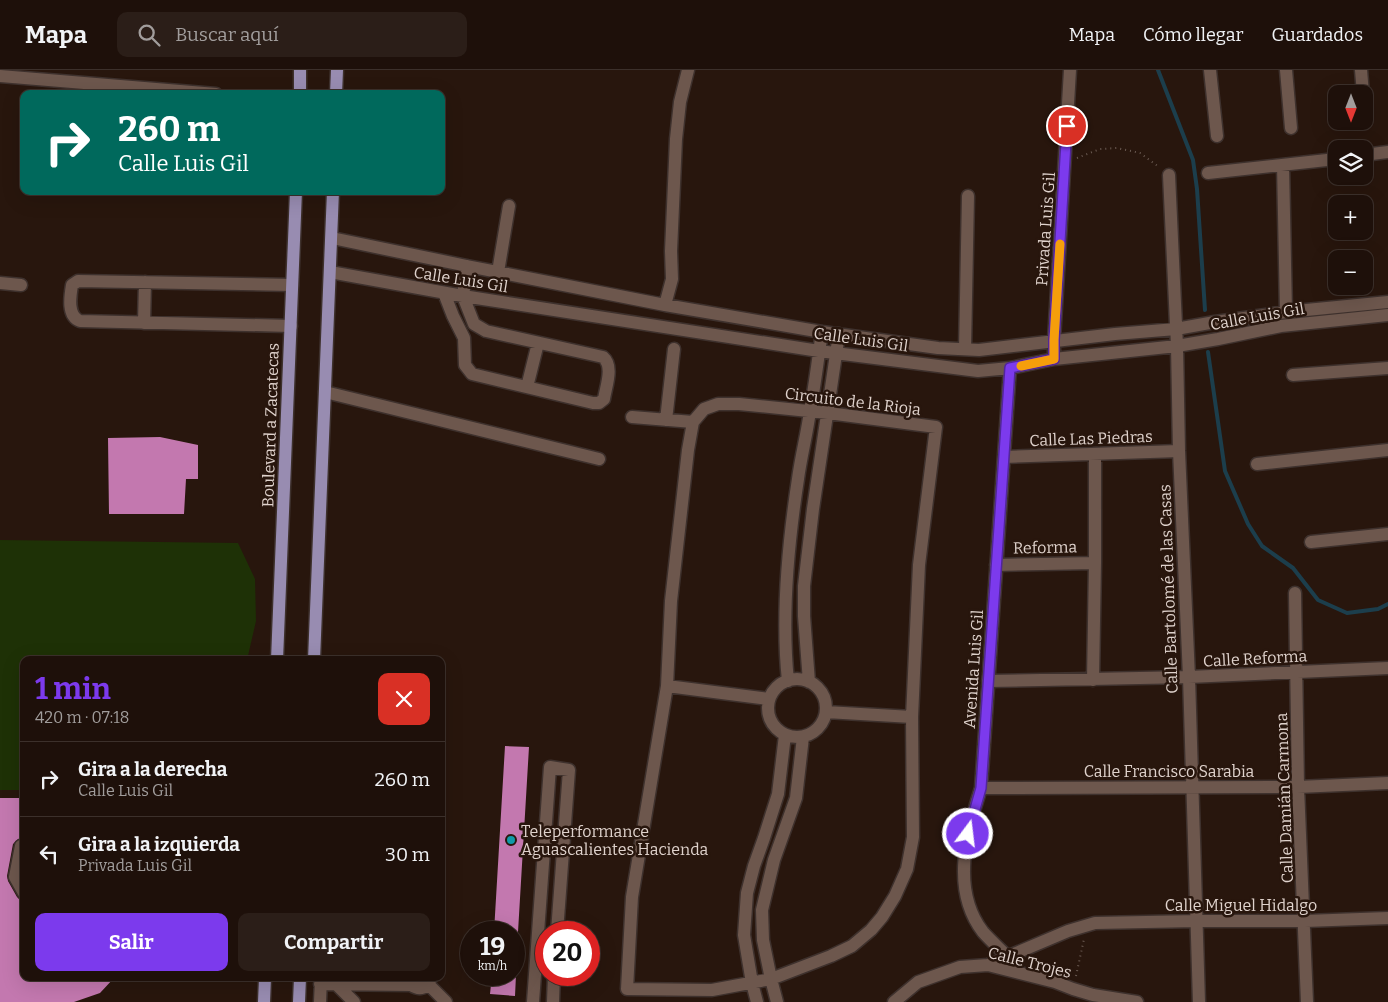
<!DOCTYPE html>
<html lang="es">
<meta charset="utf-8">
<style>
body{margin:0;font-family:Bitter,serif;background:#2b1e18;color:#f1f3f6;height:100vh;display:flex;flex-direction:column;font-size:19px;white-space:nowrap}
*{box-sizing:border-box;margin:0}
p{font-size:16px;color:#a19d9c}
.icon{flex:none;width:28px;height:28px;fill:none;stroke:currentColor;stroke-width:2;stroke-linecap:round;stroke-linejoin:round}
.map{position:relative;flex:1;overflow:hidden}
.drawer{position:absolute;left:20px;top:586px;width:425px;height:325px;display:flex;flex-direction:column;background:#1e100a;border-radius:10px;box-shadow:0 5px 20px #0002,0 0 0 1px #3c302b}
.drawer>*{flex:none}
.hud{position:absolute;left:20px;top:20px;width:425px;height:105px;border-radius:10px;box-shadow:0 5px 20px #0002,0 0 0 1px #3c302b;background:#00695c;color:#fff;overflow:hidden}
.needle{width:32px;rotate:180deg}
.buttons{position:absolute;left:1328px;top:15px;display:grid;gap:10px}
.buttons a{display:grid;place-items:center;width:45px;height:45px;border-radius:10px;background:#1e100a;box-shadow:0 5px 20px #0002,0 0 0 1px #3c302b;font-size:25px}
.speed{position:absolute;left:460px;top:851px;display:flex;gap:10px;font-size:25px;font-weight:700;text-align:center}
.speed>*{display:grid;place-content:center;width:65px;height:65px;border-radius:50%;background:#1e100a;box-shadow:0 5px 20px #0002,0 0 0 1px #3c302b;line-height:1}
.speed small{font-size:12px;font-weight:400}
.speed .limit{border:8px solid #d22;background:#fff;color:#111}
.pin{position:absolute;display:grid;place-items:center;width:42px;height:42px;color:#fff;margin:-21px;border:2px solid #fff;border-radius:50%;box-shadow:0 1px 5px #0007}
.me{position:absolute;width:55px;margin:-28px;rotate:15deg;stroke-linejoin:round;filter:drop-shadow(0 0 4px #0008)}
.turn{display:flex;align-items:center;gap:18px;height:105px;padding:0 15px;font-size:22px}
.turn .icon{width:65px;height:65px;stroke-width:2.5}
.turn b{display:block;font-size:35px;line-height:42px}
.round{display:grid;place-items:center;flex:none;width:52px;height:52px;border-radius:10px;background:#2b1e18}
.overview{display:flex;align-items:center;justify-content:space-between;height:85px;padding:0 15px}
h1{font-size:30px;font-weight:700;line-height:38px;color:#7c3aed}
.primary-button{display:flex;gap:10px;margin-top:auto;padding:10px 15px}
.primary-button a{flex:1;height:58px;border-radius:10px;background:#7c3aed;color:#fff;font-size:20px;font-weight:700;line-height:58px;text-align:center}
.primary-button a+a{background:#2b1e18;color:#f1f3f6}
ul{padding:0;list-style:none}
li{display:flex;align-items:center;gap:15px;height:75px;padding:0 15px;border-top:1px solid #3c302b}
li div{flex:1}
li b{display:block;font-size:19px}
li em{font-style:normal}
header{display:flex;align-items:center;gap:30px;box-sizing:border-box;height:70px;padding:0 25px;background:#1e100a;border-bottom:1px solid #3c302b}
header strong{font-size:24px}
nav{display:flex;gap:28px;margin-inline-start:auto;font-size:18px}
.search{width:350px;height:45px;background:#2b1e18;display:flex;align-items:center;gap:12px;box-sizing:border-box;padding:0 18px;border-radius:10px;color:#a19d9c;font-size:19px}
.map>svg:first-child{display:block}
.green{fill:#1e3106}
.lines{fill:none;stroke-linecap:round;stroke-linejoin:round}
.stream{stroke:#1c3e4c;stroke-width:4}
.building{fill:#c378af}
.minor-casing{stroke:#3e312d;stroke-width:15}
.major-casing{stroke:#3e312d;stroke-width:15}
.path{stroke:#6b5b53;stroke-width:2;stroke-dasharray:1 4;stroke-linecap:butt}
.minor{stroke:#6d574d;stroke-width:12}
.major{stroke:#988cb1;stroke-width:12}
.route-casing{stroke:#51269a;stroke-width:12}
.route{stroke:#7c3aed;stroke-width:9}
.slow{stroke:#f59e0b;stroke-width:9}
.culture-dot{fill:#0f9aa8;stroke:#28160d;stroke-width:2}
.labels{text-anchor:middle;stroke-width:5;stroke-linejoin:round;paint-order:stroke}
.street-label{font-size:16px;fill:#dfd2cc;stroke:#28160d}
.poi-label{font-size:16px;fill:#dfd2cc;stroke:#28160d;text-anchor:start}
</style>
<header>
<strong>Mapa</strong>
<div class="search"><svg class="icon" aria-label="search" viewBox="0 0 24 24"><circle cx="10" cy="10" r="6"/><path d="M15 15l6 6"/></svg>Buscar aquí</div>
<nav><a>Mapa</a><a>Cómo llegar</a><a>Guardados</a></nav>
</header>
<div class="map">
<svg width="1388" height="932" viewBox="0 0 1388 932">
<rect width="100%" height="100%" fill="#28160d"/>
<path class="green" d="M 0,470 L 238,473 L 255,509 L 256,551 L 247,590 L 24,590 L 24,720 L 0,720 Z"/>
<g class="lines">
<path class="stream" d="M 1158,0 L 1193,90 L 1197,119 L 1205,240
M 1208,282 L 1225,401 L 1248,454 L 1262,476 L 1293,498 L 1318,530 L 1347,543 L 1378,539 L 1388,534"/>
</g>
<path class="building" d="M 160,367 L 198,375 L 198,409 L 186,409 L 184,444 L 109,444 L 108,368 Z
M 505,676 L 529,677 L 518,862 L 494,862 Z
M 0,728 L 24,728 L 24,767 L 18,769 L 13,774 L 7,806 L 8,811 L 17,827 L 20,830 L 24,831 L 24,908 L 114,908 L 100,923 L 74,932 L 0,932 Z
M 492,905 L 516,905 L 515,926 L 490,924 Z"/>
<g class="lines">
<g class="minor-casing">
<path id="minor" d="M 1210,0 L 1217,66
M 1286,0 L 1291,58
M 1361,0 L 1363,24
M 0,6 L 216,24
M 1364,40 L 1364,51
M 1364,85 L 1388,82
M 1283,95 L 1286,242
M 1208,103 L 1336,89
M 1169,105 L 1177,276 L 1179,381 L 1189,607 L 1199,932
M 332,168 L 467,196 L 665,235 L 822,262 L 938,278 L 979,280 L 1115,264 L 1176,259 L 1215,252 L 1286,242 L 1388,232
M 330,202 L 463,226 L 819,281 L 978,301 L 1010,298 L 1054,289 L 1177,276 L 1218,269 L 1281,256 L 1388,245
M 498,202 L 509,136
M 0,213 L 21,215
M 444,223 L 453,246 L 464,268 L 465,295 L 472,304 L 593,333 L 599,333 L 604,329 C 606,316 614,296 603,287 L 486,261 L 474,254 L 463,226 L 467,196
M 665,235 L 672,209 L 671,181 L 676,69 L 680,32 L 688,0
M 144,253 L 145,212
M 291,256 L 80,251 C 67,246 70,227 72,215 L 78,211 L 292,215
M 965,279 L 968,126
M 1054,289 L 1054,270 L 1070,0
M 1293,305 L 1388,298
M 527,317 L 538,273
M 325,322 L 599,389
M 718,334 L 739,334 L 828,343 L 936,357 L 919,495 L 912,647 L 913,767 L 907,799 L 895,826 L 882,847 L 871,860 L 852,876 L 831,886 L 771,909 L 712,920 L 627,919 L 632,827 L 667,616 L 671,531 L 688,380 L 693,352 L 704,339 Z
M 632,347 L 693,352
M 666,350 L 674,279
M 1004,387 L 1179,381
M 1257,394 L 1388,380
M 1311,472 L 1388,464
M 996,495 L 1095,493
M 1295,523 L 1298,717 L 1307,932
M768 638a29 29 0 1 1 58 0a29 29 0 1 1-58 0Z
M 1093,610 L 1095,493 L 1095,384
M 788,611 C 781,545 788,474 798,409 C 801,386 807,364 810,341 C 815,315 818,288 822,262
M 988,611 L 1189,607 L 1388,598
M 809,612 L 804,546 L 804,516 L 813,439 L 839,264
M 667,616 L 769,629
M 826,642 L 912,647
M 981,718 L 1298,717 L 1388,713
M 24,775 L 21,776 L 15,807 L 24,823
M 1007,886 C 999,878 990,870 983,862 C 950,819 967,763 981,718 L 1010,298
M 988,895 L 1068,861 L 1095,853 L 1196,851 L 1305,851 L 1388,848
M 333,911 L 354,932
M 320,914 L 411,915 C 420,921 428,918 431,908
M 428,914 L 446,932
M 320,932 L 321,908
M 533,932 L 550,697 L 569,700 L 557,862
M 553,932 L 554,905
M 757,932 L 752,913 L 744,865 L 747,823 L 754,796 L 764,768 L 778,724 L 785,665
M 777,932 L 771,909 L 763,870 L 762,840 L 774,790 L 796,728 L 803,667
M 894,932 L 918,912 L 960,897 L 988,895 L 1055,912 L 1073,919 L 1093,925 L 1137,932"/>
</g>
<g class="major-casing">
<path id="major" d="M 300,24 L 300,0
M 336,24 L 337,0
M 277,590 L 296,121
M 314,590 L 333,121
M 264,932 L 265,908
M 299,932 L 300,908"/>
</g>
<path class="path" d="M 1077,88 L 1100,79 L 1117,78 L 1140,83 L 1159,97
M 1076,906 L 1084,869"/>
<use href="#minor" class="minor"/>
<use href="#major" class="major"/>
</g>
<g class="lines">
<g class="route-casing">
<path id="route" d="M 968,764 L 981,718 L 1010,298 L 1054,289 L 1054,270 L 1067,56"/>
</g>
<use href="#route" class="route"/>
<path class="slow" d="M 1021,296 L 1054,289 L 1054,270 L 1060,174"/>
</g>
<circle class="culture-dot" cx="511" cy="770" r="5"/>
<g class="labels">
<g class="street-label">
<text transform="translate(1045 159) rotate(-86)" y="6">Privada Luis Gil</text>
<text transform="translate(461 209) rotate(9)" y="6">Calle Luis Gil</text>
<text transform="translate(1257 246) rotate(-10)" y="6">Calle Luis Gil</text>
<text transform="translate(861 269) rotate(8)" y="6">Calle Luis Gil</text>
<text transform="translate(853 331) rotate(7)" y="6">Circuito de la Rioja</text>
<text transform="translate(270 355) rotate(-88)" y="6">Boulevard a Zacatecas</text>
<text transform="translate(1091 368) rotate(-2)" y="6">Calle Las Piedras</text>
<text transform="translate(1045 477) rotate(-1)" y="6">Reforma</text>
<text transform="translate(1168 519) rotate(-92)" y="6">Calle Bartolomé de las Casas</text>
<text transform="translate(1255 588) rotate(-3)" y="6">Calle Reforma</text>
<text transform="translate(973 599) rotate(-86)" y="6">Avenida Luis Gil</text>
<text x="1169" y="707">Calle Francisco Sarabia</text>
<text transform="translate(1284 728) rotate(-92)" y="6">Calle Damián Carmona</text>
<text x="1241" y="841">Calle Miguel Hidalgo</text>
<text transform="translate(1030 892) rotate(14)" y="6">Calle Trojes</text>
</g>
<g class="poi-label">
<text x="521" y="767">Teleperformance<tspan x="521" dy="18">Aguascalientes Hacienda</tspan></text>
</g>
</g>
</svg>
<div class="buttons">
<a><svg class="needle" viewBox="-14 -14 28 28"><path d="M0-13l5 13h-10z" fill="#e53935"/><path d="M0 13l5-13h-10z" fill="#a19d9c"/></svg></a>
<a><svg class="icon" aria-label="layers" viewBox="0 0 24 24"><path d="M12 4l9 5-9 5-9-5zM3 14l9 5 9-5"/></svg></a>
<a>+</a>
<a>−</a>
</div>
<div class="speed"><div>19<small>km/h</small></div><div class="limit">20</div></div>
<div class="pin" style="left:1067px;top:56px;background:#d93025"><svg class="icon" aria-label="arrive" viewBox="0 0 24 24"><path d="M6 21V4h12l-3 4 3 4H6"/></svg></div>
<svg class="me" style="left:968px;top:764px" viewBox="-20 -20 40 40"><circle r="17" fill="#7c3aed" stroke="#fff" stroke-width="3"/><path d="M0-11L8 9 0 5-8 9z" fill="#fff"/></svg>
<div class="hud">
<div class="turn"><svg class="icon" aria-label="right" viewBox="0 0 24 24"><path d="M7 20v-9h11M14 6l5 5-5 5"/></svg><div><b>260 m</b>Calle Luis Gil</div></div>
</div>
<section class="drawer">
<div class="overview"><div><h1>1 min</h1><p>420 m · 07:18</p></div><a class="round" style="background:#d93025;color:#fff"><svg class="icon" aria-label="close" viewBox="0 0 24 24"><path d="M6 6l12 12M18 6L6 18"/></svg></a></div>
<ul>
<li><svg class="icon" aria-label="right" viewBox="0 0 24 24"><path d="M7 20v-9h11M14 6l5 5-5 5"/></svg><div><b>Gira a la derecha</b><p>Calle Luis Gil</p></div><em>260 m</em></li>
<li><svg class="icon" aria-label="left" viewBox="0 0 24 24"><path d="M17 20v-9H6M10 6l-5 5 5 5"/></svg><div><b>Gira a la izquierda</b><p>Privada Luis Gil</p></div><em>30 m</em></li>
</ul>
<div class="primary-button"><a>Salir</a><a>Compartir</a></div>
</section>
</div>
